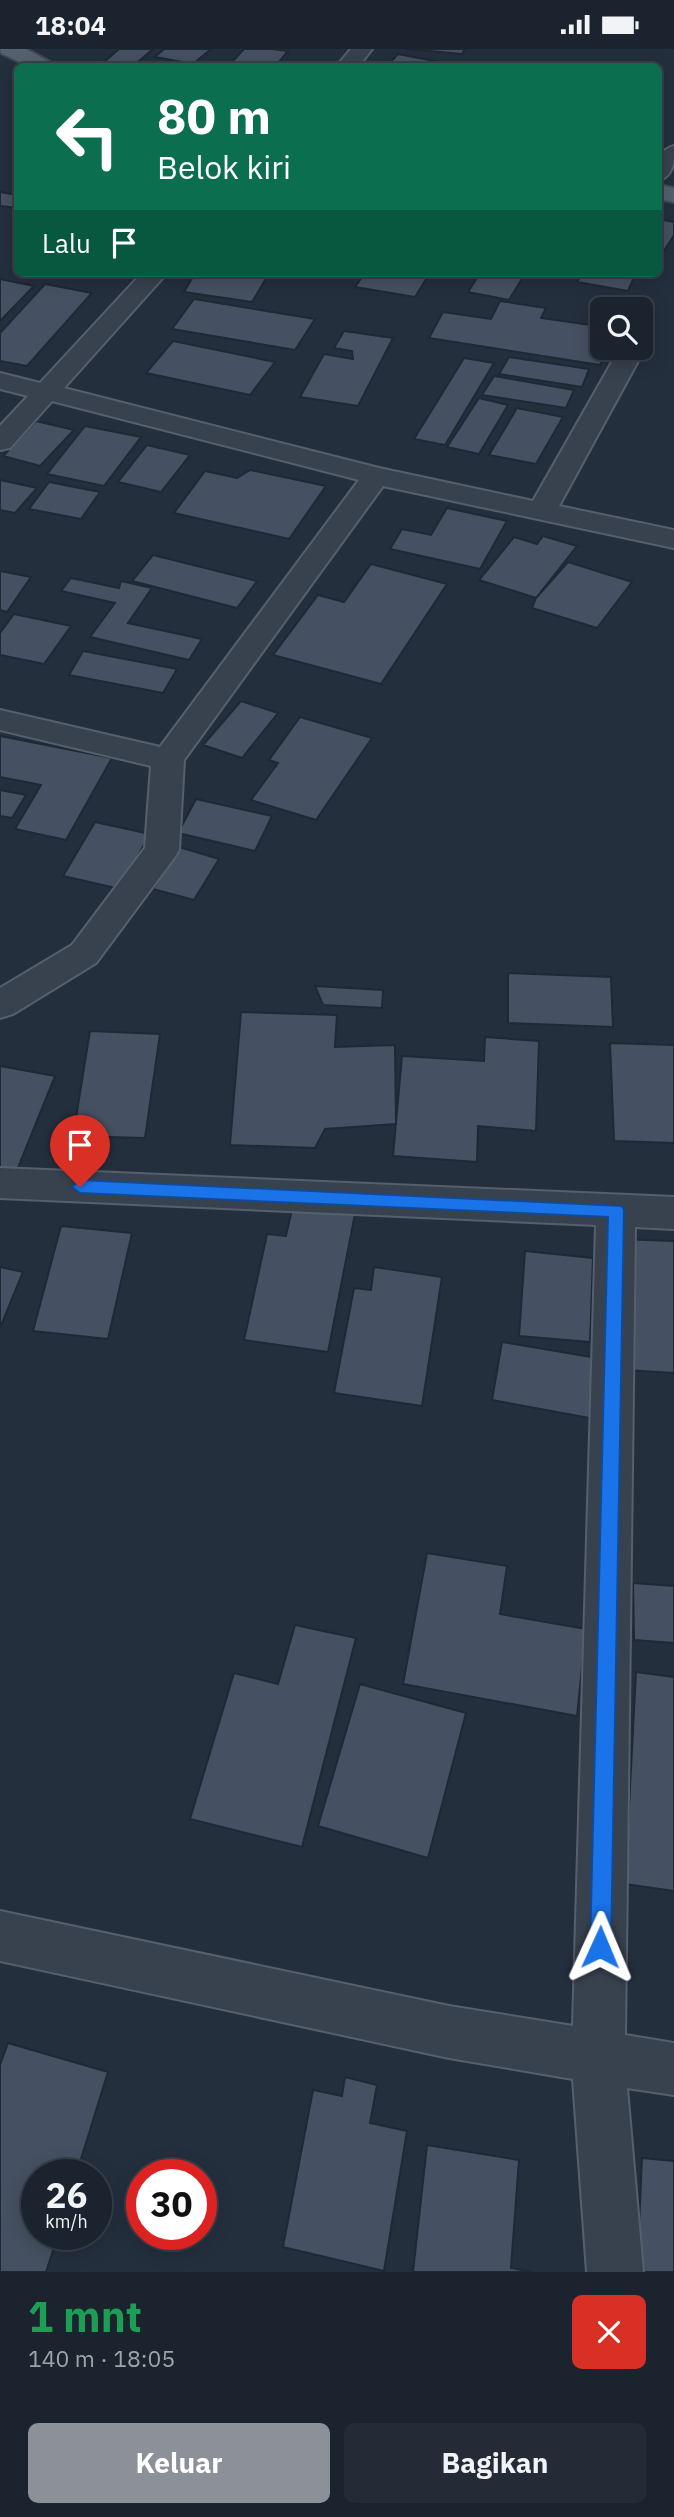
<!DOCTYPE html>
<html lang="id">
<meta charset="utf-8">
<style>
body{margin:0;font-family:"IBM Plex Sans",sans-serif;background:#242b36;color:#f1f3f6;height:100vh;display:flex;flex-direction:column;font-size:26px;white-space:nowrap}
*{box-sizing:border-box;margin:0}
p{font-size:23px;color:#a0a4aa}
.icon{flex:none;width:38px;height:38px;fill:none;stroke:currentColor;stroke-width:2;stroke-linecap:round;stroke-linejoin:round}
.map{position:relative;height:2223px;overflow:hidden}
.details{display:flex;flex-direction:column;background:#1b232e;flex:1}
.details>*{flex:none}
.hud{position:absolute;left:14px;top:14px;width:648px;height:214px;border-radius:10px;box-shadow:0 4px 18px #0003,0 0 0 2px #39404a;background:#0b6e4f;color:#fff;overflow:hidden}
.fabs{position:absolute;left:590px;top:248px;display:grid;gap:14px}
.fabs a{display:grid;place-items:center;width:63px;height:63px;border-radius:10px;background:#1b232e;box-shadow:0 4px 18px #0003,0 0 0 2px #39404a;font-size:35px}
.speed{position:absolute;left:21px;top:2110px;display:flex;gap:14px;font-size:35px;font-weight:700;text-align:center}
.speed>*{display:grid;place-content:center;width:91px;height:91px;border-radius:50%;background:#1b232e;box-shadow:0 4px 18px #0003,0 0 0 2px #39404a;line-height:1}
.speed small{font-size:18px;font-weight:400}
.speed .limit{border:10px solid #d22;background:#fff;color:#111}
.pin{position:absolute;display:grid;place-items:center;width:60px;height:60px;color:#fff;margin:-72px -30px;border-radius:50% 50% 50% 0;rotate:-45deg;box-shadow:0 0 7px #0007}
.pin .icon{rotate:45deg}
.me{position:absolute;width:77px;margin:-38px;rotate:1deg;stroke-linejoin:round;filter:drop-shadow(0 0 5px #0008)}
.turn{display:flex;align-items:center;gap:24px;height:147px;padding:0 28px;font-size:32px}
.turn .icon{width:91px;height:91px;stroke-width:2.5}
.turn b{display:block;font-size:49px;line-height:60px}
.then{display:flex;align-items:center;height:66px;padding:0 28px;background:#0003;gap:14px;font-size:26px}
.round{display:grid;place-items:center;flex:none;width:74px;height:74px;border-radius:10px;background:#242b36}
.overview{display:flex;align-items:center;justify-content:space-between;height:119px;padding:0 28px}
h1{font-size:42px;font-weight:700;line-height:52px;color:#1e9e55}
.button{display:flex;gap:14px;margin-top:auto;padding:14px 28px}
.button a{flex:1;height:80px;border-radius:10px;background:#8c9099;color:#fff;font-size:28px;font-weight:700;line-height:80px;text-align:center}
.button a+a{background:#242b36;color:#f1f3f6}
.status{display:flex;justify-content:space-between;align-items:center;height:49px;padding:0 35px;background:#1b232e;direction:ltr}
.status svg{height:19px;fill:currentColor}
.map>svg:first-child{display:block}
.building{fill:#455162;stroke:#1f2835;stroke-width:2}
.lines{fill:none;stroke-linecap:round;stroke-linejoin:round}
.minor-casing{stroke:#565f6c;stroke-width:4}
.primary-casing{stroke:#414a57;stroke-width:4}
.minor{fill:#38414e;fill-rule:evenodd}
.primary{fill:#56606e;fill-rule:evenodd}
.route{fill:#1a73e8;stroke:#114b97;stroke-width:2}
</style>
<div class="status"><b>18:04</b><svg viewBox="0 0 49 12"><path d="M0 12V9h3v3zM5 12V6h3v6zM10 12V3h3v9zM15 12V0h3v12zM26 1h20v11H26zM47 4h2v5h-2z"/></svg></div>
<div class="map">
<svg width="674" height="2223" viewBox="0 0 674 2223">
<rect width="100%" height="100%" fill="#242f3e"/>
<path class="building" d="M 119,0 L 153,0 L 132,18 L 104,13 Z
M 164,0 L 211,0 L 193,15 L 155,8 Z
M 244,0 L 272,0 L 288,2 L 275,18 L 232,13 Z
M 406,0 L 465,0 L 462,5 Z
M 398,5 L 450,15 L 447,18 L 386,18 Z
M 0,143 L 18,146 L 18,159 L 0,157 Z
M 658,170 L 674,173 L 674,186 L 664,202 L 658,201 Z
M 195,224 L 239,224 L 267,228 L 252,253 L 184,243 Z
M 365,224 L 430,224 L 415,248 L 355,238 Z
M 480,224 L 503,224 L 523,228 L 509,251 L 468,243 Z
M 582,224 L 636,224 L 628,242 L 577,233 Z
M 0,230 L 34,237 L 0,272 Z
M 45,235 L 92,244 L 27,317 L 0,312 L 0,284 Z
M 194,250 L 315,270 L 295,301 L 172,280 Z
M 500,252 L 546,259 L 541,269 L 598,277 L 590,298 L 606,301 L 600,316 L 429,289 L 443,263 L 491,270 Z
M 344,282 L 393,289 L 358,357 L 300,348 L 324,305 L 353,310 L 352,302 L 334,299 Z
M 173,292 L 275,313 L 250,346 L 146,324 Z
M 509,308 L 589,320 L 582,338 L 499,325 Z
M 464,309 L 494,314 L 445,396 L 414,390 Z
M 494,327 L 574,341 L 566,359 L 482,346 Z
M 479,349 L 508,356 L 479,405 L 447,398 Z
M 517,359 L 563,368 L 536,415 L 489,406 Z
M 36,372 L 74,381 L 40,417 L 3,407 Z
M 85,377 L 141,388 L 104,437 L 47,425 Z
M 147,396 L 190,406 L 161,443 L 118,433 Z
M 250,421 L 326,437 L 289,490 L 174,464 L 205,422 L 237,429 Z
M 0,431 L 37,439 L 15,464 L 0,461 Z
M 49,433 L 100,443 L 81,470 L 29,460 Z
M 447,459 L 507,472 L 480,520 L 390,500 L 402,480 L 431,486 Z
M 543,487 L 577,497 L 536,549 L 479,531 L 514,488 L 537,495 Z
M 153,506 L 257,532 L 237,559 L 132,532 Z
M 568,513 L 632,533 L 597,579 L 532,559 L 536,549 Z
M 371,515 L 447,535 L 381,635 L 273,606 L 318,546 L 344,553 Z
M 0,522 L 31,528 L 7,563 L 0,561 Z
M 71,529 L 119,539 L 121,532 L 152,539 L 128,574 L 202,590 L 189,611 L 90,588 L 115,554 L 61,542 Z
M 14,565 L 71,577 L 44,615 L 0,606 L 0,584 Z
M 83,602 L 177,620 L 163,644 L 69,626 Z
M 241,652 L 278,664 L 242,709 L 203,696 Z
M 300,668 L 372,689 L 316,771 L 251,751 L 278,714 L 269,711 Z
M 0,687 L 112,709 L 66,791 L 15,780 L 41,736 L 0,728 Z
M 0,741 L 26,746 L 12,769 L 0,767 Z
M 196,750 L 272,767 L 255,802 L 178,784 Z
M 95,773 L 150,785 L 120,840 L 63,827 Z
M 179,798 L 219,810 L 194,851 L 153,840 Z
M 508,924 L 611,928 L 613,978 L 508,974 Z
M 315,937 L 383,941 L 382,959 L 323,956 Z
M 241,963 L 337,966 L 335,998 L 395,996 L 396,1075 L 325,1080 L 315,1099 L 230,1096 Z
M 90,982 L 160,985 L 145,1089 L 73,1087 Z
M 485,988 L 539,992 L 536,1082 L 478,1077 L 477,1113 L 393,1107 L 402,1007 L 484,1012 Z
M 610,994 L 674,996 L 674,1094 L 614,1092 Z
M 0,1017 L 55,1027 L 15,1126 L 0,1124 Z
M 293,1156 L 355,1165 L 328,1303 L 244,1291 L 267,1185 L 286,1187 Z
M 61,1177 L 132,1184 L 108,1290 L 33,1282 Z
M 619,1190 L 674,1192 L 674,1324 L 626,1321 Z
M 525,1202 L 593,1209 L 590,1293 L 519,1287 Z
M 0,1218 L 23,1223 L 0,1279 Z
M 374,1218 L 442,1228 L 422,1357 L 334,1344 L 354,1239 L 371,1241 Z
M 502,1293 L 603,1310 L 595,1370 L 492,1351 Z
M 427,1504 L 507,1517 L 500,1565 L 586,1580 L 577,1667 L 403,1635 Z
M 633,1534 L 674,1537 L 674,1594 L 634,1591 Z
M 295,1576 L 356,1589 L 302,1798 L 190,1770 L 234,1624 L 278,1635 Z
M 636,1623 L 674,1628 L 674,1842 L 625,1835 Z
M 360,1635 L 466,1664 L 428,1809 L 318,1777 Z
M 8,1994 L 108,2023 L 76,2126 L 37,2126 L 37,2186 L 58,2186 L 46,2223 L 0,2223 L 0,2016 Z
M 345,2028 L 377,2036 L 370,2074 L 407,2082 L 384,2222 L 283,2198 L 313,2041 L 342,2047 Z
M 427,2096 L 519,2111 L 511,2219 L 533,2223 L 413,2223 Z
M 642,2109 L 674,2112 L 674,2223 L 637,2223 Z"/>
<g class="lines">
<g class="minor-casing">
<path id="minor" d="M 351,0 L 372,0 L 358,18 L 336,18 Z
M 674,97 C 674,113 674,127 658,132 C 658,116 656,102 674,97 Z
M 142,224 L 167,224 L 64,339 L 379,419 L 533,452 L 620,299 L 640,299 L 643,303 L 559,457 L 674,481 L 674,499 L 383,437 L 184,711 L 179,801 L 174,809 L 96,914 L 13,965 L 0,969 L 0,939 L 72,896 L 145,799 L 151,717 L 0,681 L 0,661 L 160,698 L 359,431 L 52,352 L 10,399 L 0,401 L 0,377 L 28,347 L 0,340 L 0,324 L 40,334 Z
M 0,1119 L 674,1148 L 674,1180 L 635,1178 L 625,1986 L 674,1994 L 674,2046 L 627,2039 L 643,2223 L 587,2223 L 573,2030 L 449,2009 L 0,1912 L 0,1862 L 449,1957 L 573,1977 L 596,1176 L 0,1149 Z"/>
</g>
<g class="primary-casing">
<path id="primary" d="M 0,0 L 26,0 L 59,18 L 30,18 L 1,4 Z
M 658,136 L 674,139 L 674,153 L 658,150 Z"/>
</g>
<use href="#minor" class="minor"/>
<use href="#primary" class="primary"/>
</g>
<path class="route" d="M 80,1131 L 622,1157 L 624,1161 L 611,1898 L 608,1906 L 600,1909 L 593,1906 L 590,1898 L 608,1168 L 80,1144 L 72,1138 Z"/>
</svg>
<div class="fabs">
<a><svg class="icon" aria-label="search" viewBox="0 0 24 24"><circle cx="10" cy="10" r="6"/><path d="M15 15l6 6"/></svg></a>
</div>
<div class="speed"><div>26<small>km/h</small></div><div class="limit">30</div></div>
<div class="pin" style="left:80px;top:1138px;background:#d93025"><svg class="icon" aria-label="arrive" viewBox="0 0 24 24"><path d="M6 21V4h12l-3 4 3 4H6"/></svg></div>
<svg class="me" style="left:600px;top:1898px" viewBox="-20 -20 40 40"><path d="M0-17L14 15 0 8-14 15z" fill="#1a73e8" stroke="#fff" stroke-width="4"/></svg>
<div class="hud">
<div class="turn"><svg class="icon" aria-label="left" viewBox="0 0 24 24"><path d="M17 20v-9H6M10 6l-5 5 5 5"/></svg><div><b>80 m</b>Belok kiri</div></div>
<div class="then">Lalu<svg class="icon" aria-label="arrive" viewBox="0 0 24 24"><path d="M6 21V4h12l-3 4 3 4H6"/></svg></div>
</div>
</div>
<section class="details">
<div class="overview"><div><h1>1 mnt</h1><p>140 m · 18:05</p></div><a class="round" style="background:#d93025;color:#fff"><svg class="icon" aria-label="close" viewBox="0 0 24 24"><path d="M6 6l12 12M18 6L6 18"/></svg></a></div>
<div class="button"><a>Keluar</a><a>Bagikan</a></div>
</section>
